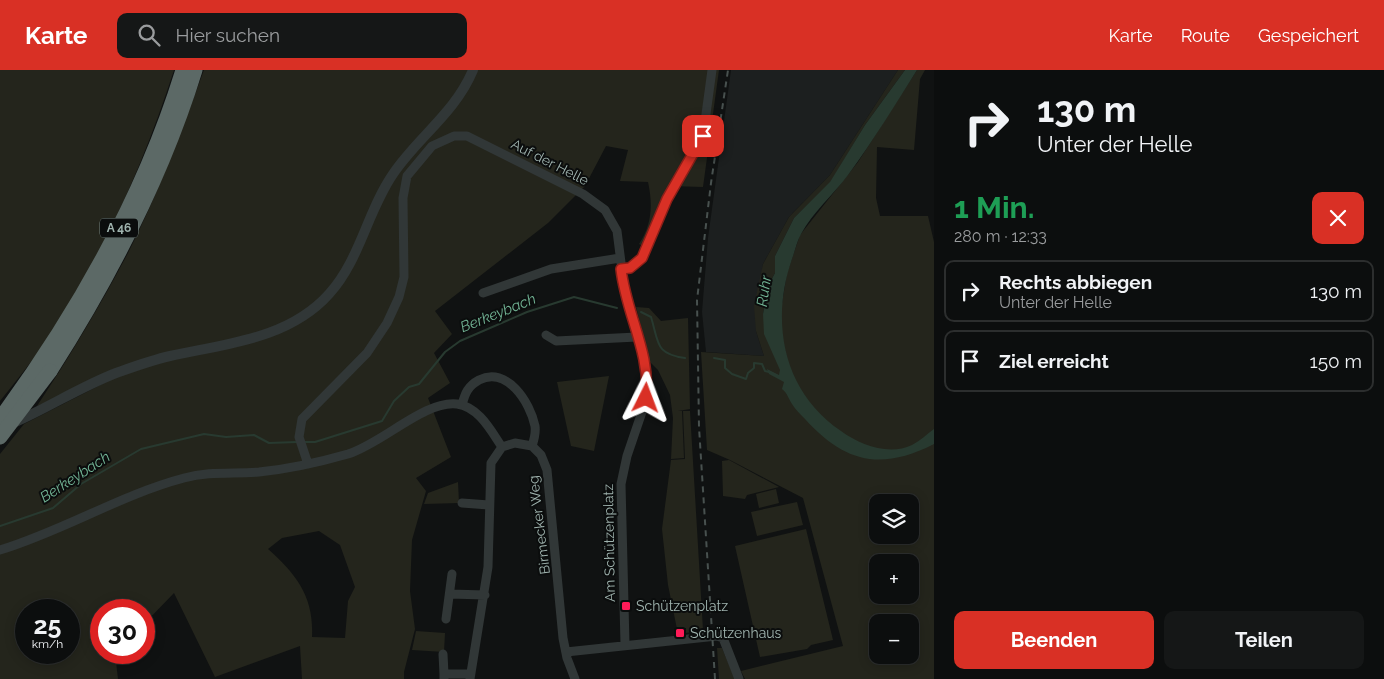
<!DOCTYPE html>
<html lang="de">
<meta charset="utf-8">
<style>
body{margin:0;font-family:Raleway,sans-serif;background:#151717;color:#f1f3f6;height:100vh;display:flex;flex-direction:column;font-size:19px;white-space:nowrap}
*{box-sizing:border-box;margin:0}
p{font-size:16px;color:#9a9c9e}
.icon{flex:none;width:28px;height:28px;fill:none;stroke:currentColor;stroke-width:2;stroke-linecap:round;stroke-linejoin:round}
.map{position:relative;flex:1;overflow:hidden}
.sheet{display:flex;flex-direction:column;background:#0c0e0e;width:450px}
.sheet>*{flex:none}
.banner{background:#0c0e0e;color:#f1f3f6;overflow:hidden}
.buttons{position:absolute;left:869px;top:424px;display:grid;gap:10px}
.buttons a{display:grid;place-items:center;width:50px;height:50px;border-radius:10px;background:#0c0e0e;box-shadow:0 2px 12px #0003,0 0 0 1px #2c2e2e;font-size:25px}
.speed{position:absolute;left:15px;top:529px;display:flex;gap:10px;font-size:25px;font-weight:700;text-align:center}
.speed>*{display:grid;place-content:center;width:65px;height:65px;border-radius:50%;background:#0c0e0e;box-shadow:0 2px 12px #0003,0 0 0 1px #2c2e2e;line-height:1}
.speed small{font-size:12px;font-weight:400}
.speed .limit{border:8px solid #d22;background:#fff;color:#111}
.pin{position:absolute;display:grid;place-items:center;width:42px;height:42px;color:#fff;margin:-21px;border-radius:10px;box-shadow:0 2px 8px #0006}
.me{position:absolute;width:55px;margin:-28px;rotate:3deg;stroke-linejoin:round;filter:drop-shadow(0 0 4px #0008)}
.turn{display:flex;align-items:center;gap:18px;height:105px;padding:0 20px;font-size:22px}
.turn .icon{width:65px;height:65px;stroke-width:2.5}
.turn b{display:block;font-size:35px;line-height:42px}
.round{display:grid;place-items:center;flex:none;width:52px;height:52px;border-radius:10px;background:#151717}
.overview{display:flex;align-items:center;justify-content:space-between;height:85px;padding:0 20px}
h1{font-size:30px;font-weight:700;line-height:38px;color:#1e9e55}
.primary-button{display:flex;gap:10px;margin-top:auto;padding:10px 20px}
.primary-button a{flex:1;height:58px;border-radius:10px;background:#d93025;color:#fff;font-size:20px;font-weight:700;line-height:58px;text-align:center}
.primary-button a+a{background:#151717;color:#f1f3f6}
ul{padding:0;list-style:none}
li{display:flex;align-items:center;gap:15px;height:62px;margin:0 10px 8px;padding:0 10px;border:2px solid #2c2e2e;border-radius:10px}
li div{flex:1}
li b{display:block;font-size:19px}
li em{font-style:normal}
header{display:flex;align-items:center;gap:30px;box-sizing:border-box;height:70px;padding:0 25px;background:#d93025;color:#fff}
header strong{font-size:24px}
nav{display:flex;gap:28px;margin-inline-start:auto;font-size:18px}
.search{width:350px;height:45px;background:#151717;display:flex;align-items:center;gap:12px;box-sizing:border-box;padding:0 18px;border-radius:10px;color:#9a9c9e;font-size:19px}
main{display:flex;flex:1;min-height:0}
.map>svg:first-child{display:block}
.built{fill:#1c1f1f}
.green{fill:#24251c;fill-rule:evenodd}
.water{fill:#283a30}
.lines{fill:none;stroke-linecap:round;stroke-linejoin:round}
.stream{stroke:#283a30;stroke-width:2}
.minor{stroke:#313737;stroke-width:9}
.tertiary{stroke:#313737;stroke-width:10}
.motorway{stroke:#5c6966;stroke-width:15}
.rail{stroke:#48514f;stroke-width:2;stroke-dasharray:6 5;stroke-linecap:butt}
.motorway-bridge{stroke:#5c6966;stroke-width:15}
.route-casing{stroke:#8d1f18;stroke-width:12}
.route{stroke:#d93025;stroke-width:9}
.poi-dot{fill:#ff1b58;stroke:#0b0d0d;stroke-width:2}
.labels{text-anchor:middle;stroke-width:4;stroke-linejoin:round;paint-order:stroke}
.shield{fill:#0b0d0d;stroke:#73827e;stroke-width:1}
.shield-label{font-size:12px;font-weight:bold;fill:#a0b4af}
.street-label{font-size:14px;fill:#a0b4af;stroke:#0b0d0d}
.poi-label{font-size:14px;fill:#a0b4af;stroke:#0b0d0d;text-anchor:start}
.water-label{font-size:15px;font-style:italic;fill:#72b495;stroke:#0b0d0d}
</style>
<header>
<strong>Karte</strong>
<div class="search"><svg class="icon" aria-label="search" viewBox="0 0 24 24"><circle cx="10" cy="10" r="6"/><path d="M15 15l6 6"/></svg>Hier suchen</div>
<nav><a>Karte</a><a>Route</a><a>Gespeichert</a></nav>
</header>
<main>
<div class="map">
<svg width="934" height="609" viewBox="0 0 934 609">
<rect width="100%" height="100%" fill="#101212"/>
<path class="built" d="M 731,0 L 898,0 L 830,105 L 789,147 L 763,194 L 756,261 L 764,286 L 706,282 L 702,242 L 708,168 Z"/>
<path class="green" d="M 0,0 L 174,0 C 143,96 101,191 44,274 C 30,294 15,312 0,331 Z
M 204,0 L 711,0 L 705,66 L 714,0 L 719,0 L 703,117 L 670,116 L 658,136 L 644,177 L 639,174 C 652,154 653,135 648,112 L 620,111 L 628,80 L 606,76 L 585,116 L 548,153 L 435,241 L 452,264 L 434,283 L 450,313 L 428,328 L 451,387 L 416,408 L 426,421 L 412,470 L 410,521 L 415,559 L 404,602 L 404,609 L 302,609 L 300,576 L 215,607 L 174,523 L 144,554 L 144,540 L 101,540 L 101,582 L 115,583 L 118,609 L 0,609 L 0,384 L 24,354 L 114,308 L 190,278 L 37,336 C 70,286 100,236 128,183 C 158,124 181,62 204,0 ZM 319,461 L 340,475 L 355,517 L 348,531 L 345,568 L 312,567 C 314,527 297,505 268,479 L 282,468 ZM 26,540 L 69,540 L 69,582 L 26,582 Z
M 898,0 L 905,0 L 865,55 L 830,113 L 794,148 L 775,186 L 775,203 L 768,216 L 763,244 L 787,288 L 781,263 L 781,239 L 787,203 L 800,165 L 858,92 L 917,0 L 925,0 L 920,9 L 914,80 L 877,77 L 876,128 L 880,146 L 928,146 L 934,172 L 934,609 L 745,609 L 741,601 L 843,576 L 803,428 L 730,390 L 707,380 L 701,282 L 764,286 L 756,261 L 754,236 L 763,194 L 789,147 L 830,105 ZM 878,432 L 910,432 L 910,465 L 878,465 ZM 878,492 L 910,492 L 910,525 L 878,525 ZM 878,552 L 910,552 L 910,585 L 878,585 Z
M 636,237 L 649,238 L 661,251 L 688,248 L 690,339 L 678,341 L 682,341 L 684,388 L 671,389 L 673,348 L 670,325 L 658,300 L 650,292 Z
M 609,306 L 594,381 L 571,376 L 557,312 Z
M 683,341 L 690,341 L 703,560 L 686,563 L 686,558 L 677,559 L 668,515 L 662,459 L 671,390 L 685,389 Z
M 729,390 L 779,417 L 747,425 L 745,429 L 723,426 L 722,391 Z
M 458,412 L 459,433 L 424,434 L 428,423 Z
M 776,419 L 779,433 L 759,438 L 756,424 Z
M 797,432 L 803,455 L 757,466 L 751,442 Z
M 806,459 L 833,570 L 811,575 L 807,579 L 760,587 L 735,476 Z
M 416,561 L 445,563 L 444,582 L 412,580 Z
M 717,578 L 722,578 L 735,609 L 719,609 Z"/>
<path class="water" d="M 905,0 L 917,0 C 895,35 873,71 848,105 C 833,125 813,142 801,164 C 797,171 795,181 792,189 C 770,252 783,322 841,361 C 860,375 889,386 912,375 C 920,371 927,364 934,359 L 934,374 C 881,401 845,393 805,349 C 800,344 795,339 792,334 C 788,328 788,324 782,319 L 784,312 L 769,304 L 767,299 L 779,305 L 780,300 L 764,264 L 763,244 L 768,216 L 775,203 L 775,186 L 794,148 L 830,112 L 865,55 Z"/>
<g class="lines">
<path class="stream" d="M 641,242 L 651,247 C 659,273 655,284 685,288
M 714,288 L 725,290 L 725,298 L 732,304 L 746,309 L 748,303 L 754,298 L 754,293 L 762,294 L 765,301 L 769,302
M 304,372 L 315,372 L 382,351 L 394,331 L 409,317 L 419,314 L 445,282 L 460,271 L 527,242 L 574,227 L 617,238
M 0,456 L 53,438 L 81,414 L 141,379 L 204,364 L 226,367 L 254,365 L 269,373 L 297,372"/>
<path class="minor" d="M 621,199 L 630,198 L 642,188 L 667,129 L 703,66 L 712,0
M 483,223 L 551,199 L 620,188
M 546,265 L 556,271 L 637,267
M 462,335 C 465,323 468,316 479,310 C 507,296 530,332 535,356 C 536,363 534,370 532,376 L 541,385 L 547,400 L 563,568 L 567,588 L 575,609
M 308,394 L 299,367 L 302,349 L 367,283 L 387,253 L 399,227 L 404,207 L 403,128 L 407,106 L 432,76 L 454,66 L 467,66 L 583,124 L 605,140 L 617,161 L 625,224 L 645,288 L 647,305 L 644,336 L 627,386 L 621,414 L 625,574
M 462,433 L 489,435
M 0,480 C 63,461 120,425 184,408 C 209,401 233,404 259,402 C 289,399 320,392 348,384 C 383,373 425,330 457,334 C 479,337 491,361 502,377
M 450,524 L 485,525
M 446,549 L 452,504
M 566,582 L 717,566 L 723,568 L 739,609
M 443,584 L 444,604
M 444,609 L 444,604 L 470,604
M 470,609 L 488,497 L 491,393 L 502,377 L 515,373 L 532,376"/>
<path class="tertiary" d="M 11,354 C 46,339 80,317 116,303 C 133,297 152,290 170,286 C 225,274 289,269 329,224 C 360,190 367,142 393,104 C 418,67 455,43 473,0"/>
<path class="motorway" d="M 50,301 C 110,207 162,107 195,0
M 0,349 C 78,243 144,127 183,0"/>
<path class="rail" d="M 715,609 L 699,357 L 697,230 L 711,113 L 728,0"/>
<path class="motorway-bridge" d="M 0,367 L 50,301"/>
</g>
<g class="lines">
<g class="route-casing">
<path id="route" d="M 646,328 C 651,283 626,244 621,199 L 630,198 L 642,188 L 667,129 L 703,66"/>
</g>
<use href="#route" class="route"/>
</g>
<g class="poi-dot">
<rect x="621" y="531" width="10" height="10" rx="2.5"/>
<rect x="675" y="558" width="10" height="10" rx="2.5"/>
</g>
<g class="labels">
<rect class="shield" x="100" y="148.5" width="38" height="19" rx="4"/>
<g class="shield-label">
<text x="119" y="162">A 46</text>
</g>
<g class="street-label">
<text transform="translate(550 92) rotate(27)" y="5">Auf der Helle</text>
<text transform="translate(539 455) rotate(-97)" y="5">Birmecker Weg</text>
<text transform="translate(609 473) rotate(-91)" y="5">Am Schützenplatz</text>
</g>
<g class="poi-label">
<text x="636" y="541">Schützenplatz</text>
<text x="690" y="568">Schützenhaus</text>
</g>
<g class="water-label">
<text transform="translate(764 221) rotate(-82)" y="5">Ruhr</text>
<text transform="translate(498 243) rotate(-22)" y="5">Berkeybach</text>
<text transform="translate(75 407) rotate(-33)" y="5">Berkeybach</text>
</g>
</g>
</svg>
<div class="buttons">
<a><svg class="icon" aria-label="layers" viewBox="0 0 24 24"><path d="M12 4l9 5-9 5-9-5zM3 14l9 5 9-5"/></svg></a>
<a>+</a>
<a>−</a>
</div>
<div class="speed"><div>25<small>km/h</small></div><div class="limit">30</div></div>
<div class="pin" style="left:703px;top:66px;background:#d93025"><svg class="icon" aria-label="arrive" viewBox="0 0 24 24"><path d="M6 21V4h12l-3 4 3 4H6"/></svg></div>
<svg class="me" style="left:646px;top:328px" viewBox="-20 -20 40 40"><path d="M0-17L14 15 0 8-14 15z" fill="#d93025" stroke="#fff" stroke-width="4"/></svg>
</div>
<section class="sheet">
<div class="banner">
<div class="turn"><svg class="icon" aria-label="right" viewBox="0 0 24 24"><path d="M7 20v-9h11M14 6l5 5-5 5"/></svg><div><b>130 m</b>Unter der Helle</div></div>
</div>
<div class="overview"><div><h1>1 Min.</h1><p>280 m · 12:33</p></div><a class="round" style="background:#d93025;color:#fff"><svg class="icon" aria-label="close" viewBox="0 0 24 24"><path d="M6 6l12 12M18 6L6 18"/></svg></a></div>
<ul>
<li><svg class="icon" aria-label="right" viewBox="0 0 24 24"><path d="M7 20v-9h11M14 6l5 5-5 5"/></svg><div><b>Rechts abbiegen</b><p>Unter der Helle</p></div><em>130 m</em></li>
<li><svg class="icon" aria-label="arrive" viewBox="0 0 24 24"><path d="M6 21V4h12l-3 4 3 4H6"/></svg><div><b>Ziel erreicht</b></div><em>150 m</em></li>
</ul>
<div class="primary-button"><a>Beenden</a><a>Teilen</a></div>
</section>
</main>
